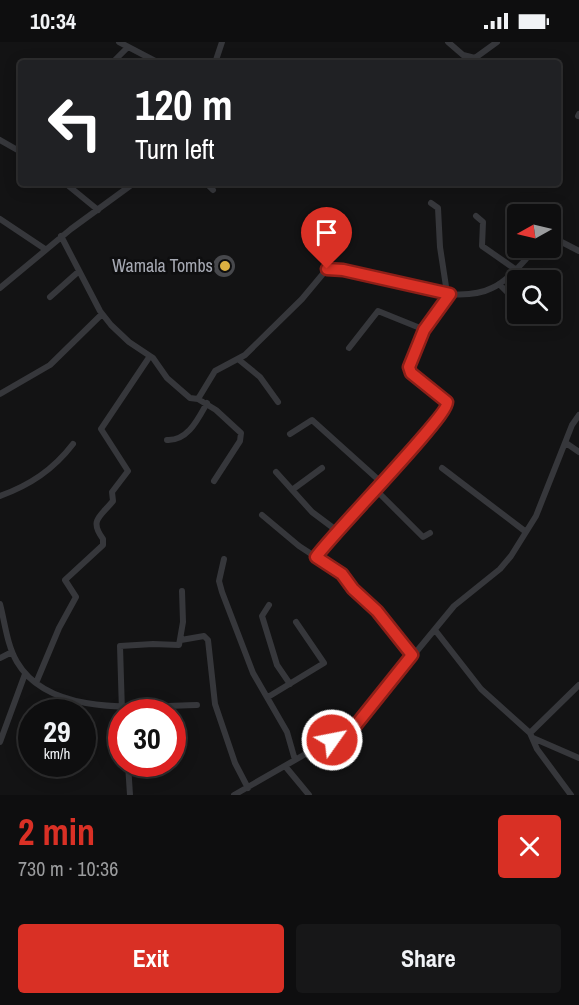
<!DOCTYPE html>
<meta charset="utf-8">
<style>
body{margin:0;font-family:"Archivo Narrow",sans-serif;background:#171718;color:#f1f3f6;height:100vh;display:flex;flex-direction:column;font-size:22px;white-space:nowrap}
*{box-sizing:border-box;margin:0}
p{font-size:20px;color:#9b9c9e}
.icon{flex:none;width:33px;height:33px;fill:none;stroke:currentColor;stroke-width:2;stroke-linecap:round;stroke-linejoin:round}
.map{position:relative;height:753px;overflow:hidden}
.drawer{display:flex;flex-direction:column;background:#0e0e0f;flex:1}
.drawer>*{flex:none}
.hud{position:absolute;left:18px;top:18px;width:543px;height:126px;border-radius:6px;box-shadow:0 3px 15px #0003,0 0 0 2px #2e2e2f;background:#202124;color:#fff;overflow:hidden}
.needle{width:39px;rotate:262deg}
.tools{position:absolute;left:507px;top:162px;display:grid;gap:12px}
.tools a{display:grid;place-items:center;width:54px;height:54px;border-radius:6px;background:#0e0e0f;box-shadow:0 3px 15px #0003,0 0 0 2px #2e2e2f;font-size:30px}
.speed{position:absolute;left:18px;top:657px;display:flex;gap:12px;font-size:30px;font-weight:700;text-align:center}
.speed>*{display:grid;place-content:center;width:78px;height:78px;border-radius:50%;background:#0e0e0f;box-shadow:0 3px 15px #0003,0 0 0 2px #2e2e2f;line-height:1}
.speed small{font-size:15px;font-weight:400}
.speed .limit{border:9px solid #d22;background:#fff;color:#111}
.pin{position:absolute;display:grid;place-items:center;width:51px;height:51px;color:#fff;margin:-62px -26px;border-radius:50% 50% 50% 0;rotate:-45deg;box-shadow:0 0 6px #0007}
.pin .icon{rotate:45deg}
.me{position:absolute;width:66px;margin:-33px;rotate:57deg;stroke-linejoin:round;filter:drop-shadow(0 0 4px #0008)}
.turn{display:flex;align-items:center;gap:21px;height:126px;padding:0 18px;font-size:27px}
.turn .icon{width:78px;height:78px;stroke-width:2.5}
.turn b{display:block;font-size:42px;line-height:51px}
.round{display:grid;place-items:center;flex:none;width:63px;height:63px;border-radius:6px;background:#171718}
.summary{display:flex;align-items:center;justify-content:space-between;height:102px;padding:0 18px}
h1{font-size:36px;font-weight:700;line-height:45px;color:#d93025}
.action{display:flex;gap:12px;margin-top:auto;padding:12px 18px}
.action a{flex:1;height:69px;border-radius:6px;background:#d93025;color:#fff;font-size:24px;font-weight:700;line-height:69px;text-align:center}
.action a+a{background:#171718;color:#f1f3f6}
.status{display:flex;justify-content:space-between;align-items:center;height:42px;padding:0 30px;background:#0e0e0f;direction:ltr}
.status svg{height:16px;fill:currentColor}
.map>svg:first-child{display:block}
.building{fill:#47484c}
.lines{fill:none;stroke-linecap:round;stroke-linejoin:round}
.street{stroke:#36373b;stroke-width:6}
.route-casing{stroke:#8d1f18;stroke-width:15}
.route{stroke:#d93025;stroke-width:10}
.poi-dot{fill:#ddb142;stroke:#0e0e0f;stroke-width:2}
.labels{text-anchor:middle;stroke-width:5;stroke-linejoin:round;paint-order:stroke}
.poi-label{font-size:18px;fill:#a6a9b3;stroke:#0e0e0f;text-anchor:end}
</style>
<div class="status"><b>10:34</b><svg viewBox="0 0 49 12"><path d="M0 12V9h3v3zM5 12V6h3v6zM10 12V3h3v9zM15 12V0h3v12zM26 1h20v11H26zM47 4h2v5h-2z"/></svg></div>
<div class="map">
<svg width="579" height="753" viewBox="0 0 579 753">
<rect width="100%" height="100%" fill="#131314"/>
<path class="building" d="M213 224a11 11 0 1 1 22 0a11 11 0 1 1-22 0Z"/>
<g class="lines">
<path class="street" d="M 119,0 L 159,21
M 448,0 L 463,13 L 475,16 L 497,0
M 112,21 L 127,6
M 215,21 L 222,0
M 578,74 L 579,72
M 0,98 L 21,110
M 65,141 L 98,168
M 206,141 L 213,148
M 431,161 L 438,166 L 440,205 L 447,251
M 476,174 L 483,180 L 482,204 L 515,227
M 0,177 L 45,207
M 61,194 L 100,269 L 111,283 L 129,300 L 153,316 L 167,336 L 190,356 L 198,357 L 216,368 L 241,391 L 240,399 L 214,439
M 550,194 L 579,209
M 499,242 L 518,261
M 0,246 L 71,187 L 134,141
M 50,255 L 78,230
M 537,272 L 546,277
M 349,306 L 378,269 L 425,288 L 450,252
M 238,317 L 260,335 L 278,360
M 0,352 L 50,323 L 102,272
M 198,357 L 215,329 L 245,313 L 302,257 L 327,227 L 343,228 C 382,237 455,265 492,246 C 509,238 524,220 535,206
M 290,392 L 312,378 L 382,441
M 167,398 C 188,399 198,377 207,361
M 566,401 L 579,410
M 442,426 L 526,490
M 276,430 L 312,470 L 336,488
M 375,447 L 423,495 L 430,491
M 292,448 L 322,426
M 0,454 C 30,443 53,428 73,402
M 262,473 L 299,504 L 342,532 L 353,547 L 377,569 L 412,613
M 316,515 C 332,492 449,373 447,360 L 410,329 L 414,309 L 425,288
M 224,517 L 219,539 L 222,550 L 253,631 L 287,690 L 295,718
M 0,562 C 5,581 7,603 17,620 C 50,676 142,664 197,663
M 269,563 L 262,574 L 277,623 L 290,642
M 435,588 L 481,647 L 530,691 L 537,707 L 571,753
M 181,598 L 204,594 L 208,598 L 215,662 L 235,721 L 248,746
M 0,616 L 12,610
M 36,641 L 59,586 L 76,555 L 65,538 L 103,503 L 103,497 C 89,478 100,475 113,459 L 112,450 L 128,429 L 101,387 L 150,314
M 268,655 L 324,621 L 296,580
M 122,670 L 120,604 L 153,602 L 179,603 L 183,580 L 182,549
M 530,691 L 579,643
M 533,696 L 579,716
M 0,700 L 25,632
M 128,722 L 130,753
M 285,724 L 309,753
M 234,753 L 356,683 L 454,564 L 500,527 L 511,514 L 536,474 L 572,383 L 579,373"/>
</g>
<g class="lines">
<g class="route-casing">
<path id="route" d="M 327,227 L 343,228 L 450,252 L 424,288 L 409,325 L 411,331 L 447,360 C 449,373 332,492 316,515 L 342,532 L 353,547 L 377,569 L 412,613 L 356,683 L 332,698"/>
</g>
<use href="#route" class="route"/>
</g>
<circle class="poi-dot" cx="225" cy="224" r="6"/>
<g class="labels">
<g class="poi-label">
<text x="213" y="230">Wamala Tombs</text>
</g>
</g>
</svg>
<div class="tools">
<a><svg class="needle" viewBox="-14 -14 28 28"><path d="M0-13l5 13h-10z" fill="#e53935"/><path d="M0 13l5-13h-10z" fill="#9b9c9e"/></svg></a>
<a><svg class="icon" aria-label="search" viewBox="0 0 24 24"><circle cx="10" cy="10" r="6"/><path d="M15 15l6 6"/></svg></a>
</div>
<div class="speed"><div>29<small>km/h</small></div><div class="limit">30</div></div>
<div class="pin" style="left:327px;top:227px;background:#d93025"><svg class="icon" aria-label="arrive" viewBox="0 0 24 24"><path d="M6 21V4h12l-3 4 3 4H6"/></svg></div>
<svg class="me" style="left:332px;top:698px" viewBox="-20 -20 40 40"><circle r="17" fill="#d93025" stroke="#fff" stroke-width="3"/><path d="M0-11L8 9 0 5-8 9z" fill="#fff"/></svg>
<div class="hud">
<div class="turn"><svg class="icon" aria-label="left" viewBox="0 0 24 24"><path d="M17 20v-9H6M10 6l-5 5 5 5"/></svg><div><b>120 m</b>Turn left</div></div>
</div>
</div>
<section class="drawer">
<div class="summary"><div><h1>2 min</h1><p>730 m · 10:36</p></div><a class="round" style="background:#d93025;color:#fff"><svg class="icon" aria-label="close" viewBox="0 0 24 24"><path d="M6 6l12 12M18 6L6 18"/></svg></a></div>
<div class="action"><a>Exit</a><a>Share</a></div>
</section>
